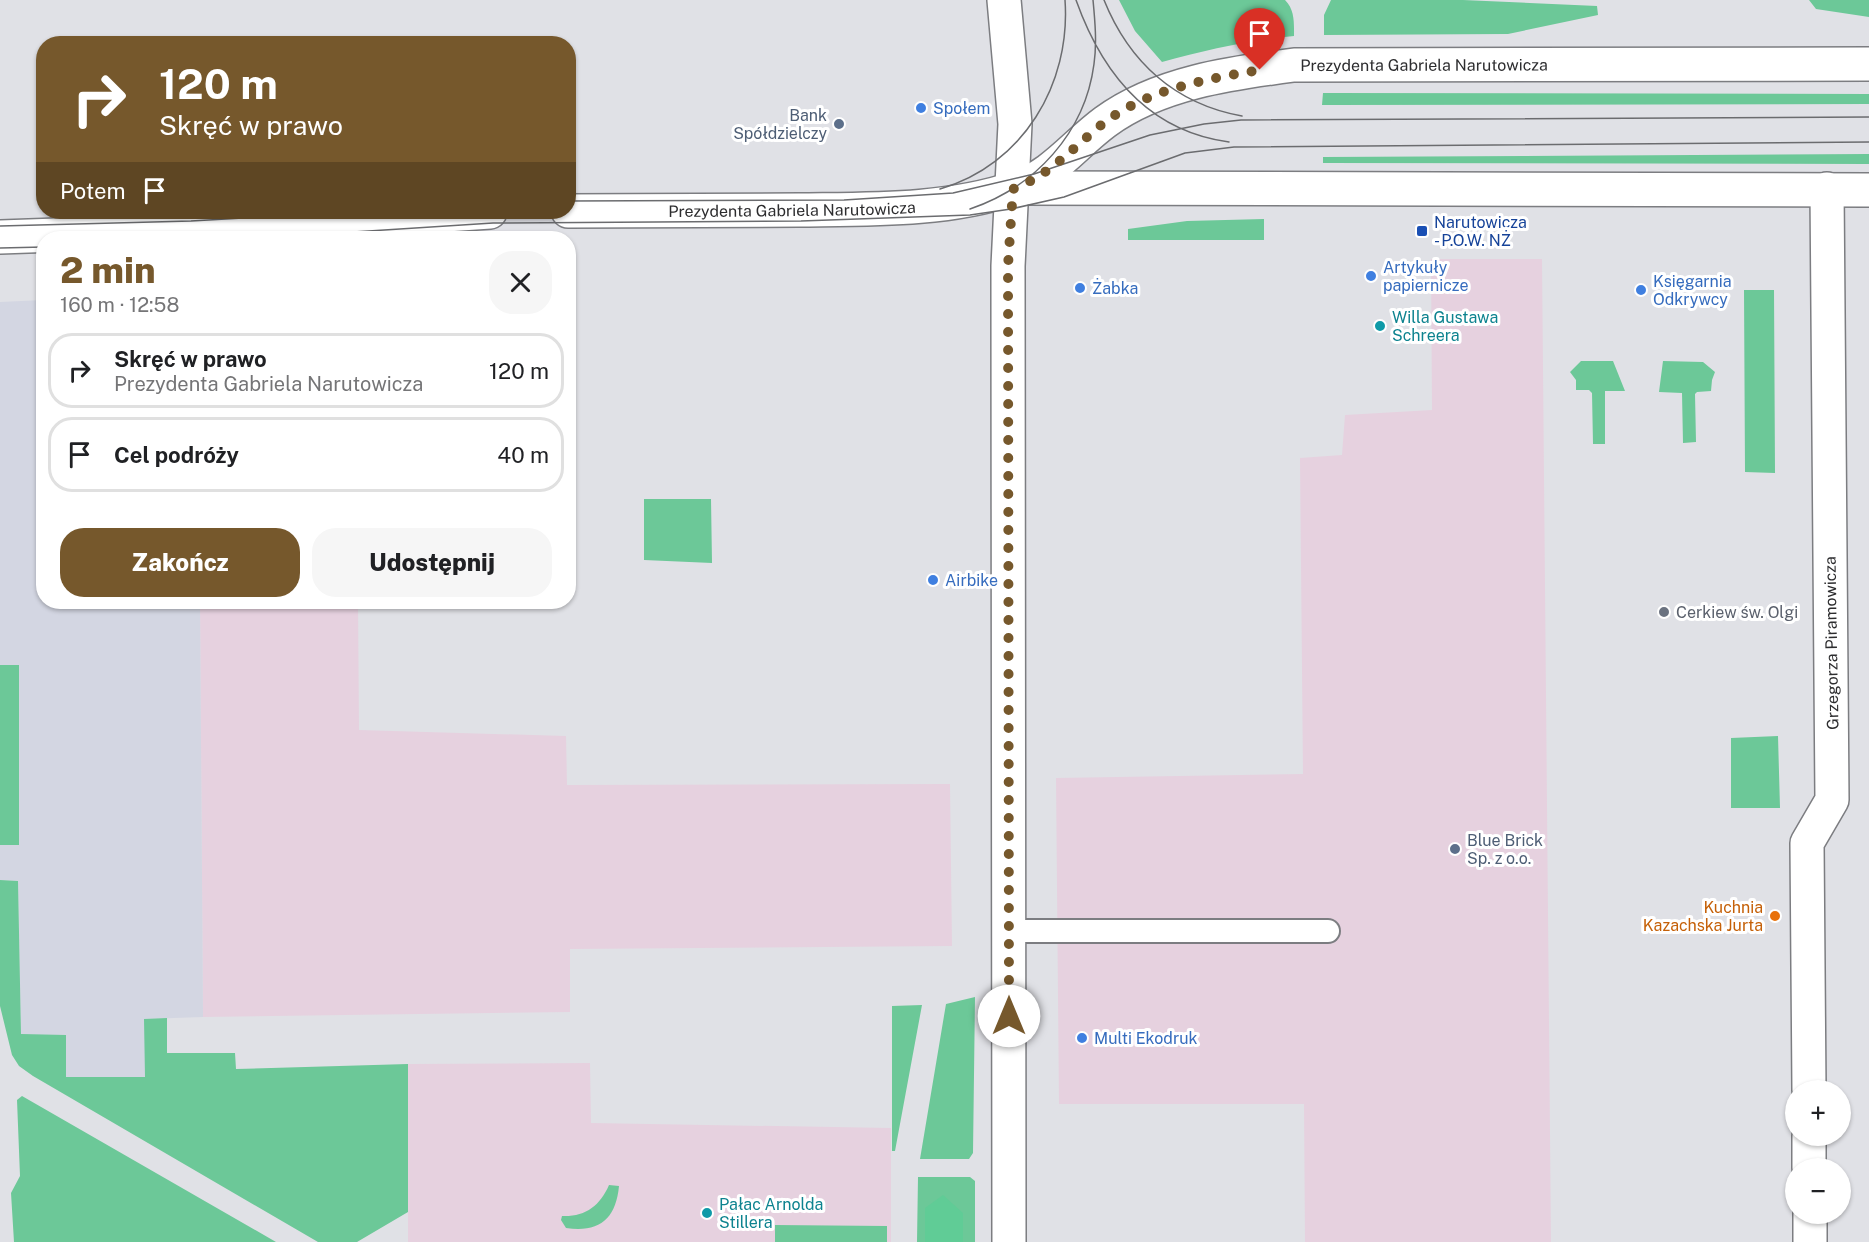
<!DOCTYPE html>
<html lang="pl">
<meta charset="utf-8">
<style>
body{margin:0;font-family:"Public Sans",sans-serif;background:#f6f6f6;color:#202124;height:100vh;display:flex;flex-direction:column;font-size:22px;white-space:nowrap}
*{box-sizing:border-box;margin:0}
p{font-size:20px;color:#757577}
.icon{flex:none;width:33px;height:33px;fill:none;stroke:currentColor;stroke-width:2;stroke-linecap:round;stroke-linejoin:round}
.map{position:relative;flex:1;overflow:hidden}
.side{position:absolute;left:36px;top:231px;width:540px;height:378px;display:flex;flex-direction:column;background:#fff;border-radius:24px;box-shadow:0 2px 4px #0004}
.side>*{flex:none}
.hud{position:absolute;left:36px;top:36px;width:540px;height:183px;border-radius:24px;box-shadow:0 2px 4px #0004;background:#76582c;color:#fff;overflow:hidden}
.controls{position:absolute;left:1785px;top:1080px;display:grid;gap:12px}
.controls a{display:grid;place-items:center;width:66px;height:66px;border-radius:50%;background:#fff;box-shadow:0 2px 4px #0004;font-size:30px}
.pin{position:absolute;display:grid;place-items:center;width:51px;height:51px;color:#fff;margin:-62px -26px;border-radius:50% 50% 50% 0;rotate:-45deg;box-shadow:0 0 6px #0007}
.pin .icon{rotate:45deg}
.me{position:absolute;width:66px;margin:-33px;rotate:0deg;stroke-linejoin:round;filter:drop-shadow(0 0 4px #0008)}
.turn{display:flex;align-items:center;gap:21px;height:126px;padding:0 24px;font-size:27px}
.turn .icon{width:78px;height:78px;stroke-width:2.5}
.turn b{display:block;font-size:42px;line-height:51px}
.then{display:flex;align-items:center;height:57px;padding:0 24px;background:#0003;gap:12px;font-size:22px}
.round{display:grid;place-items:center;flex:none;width:63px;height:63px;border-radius:24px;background:#f6f6f6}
.head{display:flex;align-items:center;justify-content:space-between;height:102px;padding:0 24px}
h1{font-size:36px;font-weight:800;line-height:45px;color:#76582c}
.button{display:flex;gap:12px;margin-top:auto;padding:12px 24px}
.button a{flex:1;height:69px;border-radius:24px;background:#76582c;color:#fff;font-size:24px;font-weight:800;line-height:69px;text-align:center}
.button a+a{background:#f6f6f6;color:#202124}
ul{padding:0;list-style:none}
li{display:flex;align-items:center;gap:18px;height:75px;margin:0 12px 9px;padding:0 12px;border:3px solid #e0e0e0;border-radius:24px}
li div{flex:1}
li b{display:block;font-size:22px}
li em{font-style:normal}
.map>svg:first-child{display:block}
.commercial{fill:#e6d1df}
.built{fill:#d3d6e2}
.green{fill:#6cc898}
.forest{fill:#60cc96}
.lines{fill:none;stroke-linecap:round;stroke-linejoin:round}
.lane-casing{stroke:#7c7d81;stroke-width:26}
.street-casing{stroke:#7c7d81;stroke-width:36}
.secondary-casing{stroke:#7c7d81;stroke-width:36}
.lane{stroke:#fff;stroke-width:22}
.street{stroke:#fff;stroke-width:33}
.secondary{stroke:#fff;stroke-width:33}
.tram{stroke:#6b6c6f;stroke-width:1.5}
.route{stroke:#76582c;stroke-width:10;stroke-dasharray:0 18}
.shop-dot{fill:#3f7fe0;stroke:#fff;stroke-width:2}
.service-dot{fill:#5c6f8a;stroke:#fff;stroke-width:2}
.transit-dot{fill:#1a4fb4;stroke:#fff;stroke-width:2}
.culture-dot{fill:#0f9aa8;stroke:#fff;stroke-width:2}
.worship-dot{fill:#6b7280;stroke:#fff;stroke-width:2}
.food-dot{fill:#e8710a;stroke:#fff;stroke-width:2}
.labels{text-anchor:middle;stroke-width:6;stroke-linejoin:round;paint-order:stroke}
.street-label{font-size:16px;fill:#2d2d2f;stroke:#fff}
.shop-label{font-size:16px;fill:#366cbe;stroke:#fff;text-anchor:start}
.service-label{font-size:16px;fill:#4e5e75;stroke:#fff;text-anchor:end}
.transit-label{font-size:16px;fill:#164399;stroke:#fff;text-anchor:start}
.culture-label{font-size:16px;fill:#0d838f;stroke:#fff;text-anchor:start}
.worship-label{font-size:16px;fill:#5b616d;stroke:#fff;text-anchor:start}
.food-label{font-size:16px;fill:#c56008;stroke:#fff;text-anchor:end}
</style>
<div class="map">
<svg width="1869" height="1242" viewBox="0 0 1869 1242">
<rect width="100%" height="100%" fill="#e0e1e6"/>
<path class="commercial" d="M 1431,259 L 1542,259 L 1551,1242 L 1305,1242 L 1304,1104 L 1059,1104 L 1056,778 L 1303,774 L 1300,458 L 1342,455 L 1345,415 L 1432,410 Z
M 200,602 L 358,602 L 359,730 L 566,736 L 567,785 L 950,784 L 952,946 L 570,949 L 570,1012 L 203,1017 Z
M 590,1063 L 591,1123 L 891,1128 L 891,1242 L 408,1242 L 408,1064 Z"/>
<path class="built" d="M 43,300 L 44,602 L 200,602 L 203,1017 L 145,1019 L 145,1077 L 66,1077 L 21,1034 L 18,881 L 0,880 L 0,302 Z"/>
<path class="green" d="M 1119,0 L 1285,0 C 1295,10 1294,23 1294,36 C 1249,40 1206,50 1162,62 L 1135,31 Z
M 1331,0 L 1463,0 L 1597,6 L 1598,15 L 1508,34 L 1324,35 L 1324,15 Z
M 1809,0 L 1869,0 L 1869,17 L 1816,9 Z
M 1323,93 L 1869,94 L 1869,104 L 1322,105 Z
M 1869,154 L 1869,164 L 1323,163 L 1323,157 Z
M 1264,219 L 1264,240 L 1128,240 L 1128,229 L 1187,221 Z
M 1744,290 L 1774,290 L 1775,473 L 1745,472 Z
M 1581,361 L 1613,361 L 1625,391 L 1605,391 L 1605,444 L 1593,444 L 1592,393 L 1589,390 L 1576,390 L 1576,380 L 1570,372 Z
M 1663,361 L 1703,362 L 1715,372 L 1712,380 L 1711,391 L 1697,392 L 1695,394 L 1696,442 L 1683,443 L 1682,393 L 1659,392 Z
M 644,499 L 711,499 L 712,563 L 644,560 Z
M 0,665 L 19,665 L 19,845 L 0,845 Z
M 1778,736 L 1780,808 L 1731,808 L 1731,738 Z
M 0,880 L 18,881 L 21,1034 L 66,1035 L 66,1077 L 145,1077 L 144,1019 L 167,1018 L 167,1053 L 235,1053 L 236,1069 L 408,1064 L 408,1212 L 357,1242 L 318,1242 L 33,1076 L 19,1066 L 12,1055 L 0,1006 Z
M 975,997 L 973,1153 L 969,1159 L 920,1159 L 946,1004 Z
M 922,1005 L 895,1151 L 892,1151 L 892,1006 Z
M 22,1096 L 276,1242 L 14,1242 L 11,1193 L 20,1176 L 17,1100 Z
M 918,1177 L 970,1177 L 975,1181 L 975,1242 L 917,1242 Z
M 609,1185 L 619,1186 C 616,1219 599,1233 566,1228 L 561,1220 L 562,1216 C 585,1217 600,1206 609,1185 Z
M 775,1225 L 887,1226 L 887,1242 L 775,1242 Z"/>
<path class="forest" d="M 943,1195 L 963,1213 L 963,1242 L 925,1242 L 925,1208 Z"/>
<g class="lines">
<g class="lane-casing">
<path id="lane" d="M 1009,931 L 1328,931"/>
</g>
<g class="street-casing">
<path id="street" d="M 1809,1090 L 1807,843 L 1832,800 L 1827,189
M 1809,1136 L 1809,1168
M 1810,1214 L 1810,1242"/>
</g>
<g class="secondary-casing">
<g id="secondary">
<path d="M 1004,0 L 1015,124 L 1008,266 L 1009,1242"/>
<path d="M 1020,188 L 1869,190"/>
<path id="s1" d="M 568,211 C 645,211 722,211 799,210 C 870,209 947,211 1015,188 C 1052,176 1075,144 1105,122 C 1158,83 1231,73 1294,65 L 1869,64"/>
<path d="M 0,237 L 255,228 L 490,212"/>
</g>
</g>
<use href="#lane" class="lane"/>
<use href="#street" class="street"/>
<use href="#secondary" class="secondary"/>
<path class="tram" d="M 1076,0 C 1102,73 1147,131 1229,142
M 1104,0 C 1129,62 1175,104 1242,116
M 940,189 C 1023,165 1071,84 1065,0
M 568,201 L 844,200 L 953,193 L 1034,174 L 1150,135 L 1204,124 L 1241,120 L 1869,117
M 970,209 C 1035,187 1085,133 1094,64 C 1097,43 1095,21 1093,0
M 0,226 L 191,221 L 349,212
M 260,238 L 493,223 L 801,221 L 970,215 L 1011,209 L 1064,197 L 1185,153 L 1234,147 L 1869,142
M 0,248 L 44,247"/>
</g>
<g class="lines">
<path class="route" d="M 1009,1016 L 1008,266 L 1013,189 C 1052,174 1073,147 1105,122 C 1149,89 1207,79 1260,70"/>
</g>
<g class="shop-dot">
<circle cx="921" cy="108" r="6"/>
<circle cx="1371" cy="276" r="6"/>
<circle cx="1080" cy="288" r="6"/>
<circle cx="1641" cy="290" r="6"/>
<circle cx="933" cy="580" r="6"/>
<circle cx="1082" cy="1038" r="6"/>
</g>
<g class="service-dot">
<circle cx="839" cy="124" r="6"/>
<circle cx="1455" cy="849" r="6"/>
</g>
<rect class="transit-dot" x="1416" y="225" width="12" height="12" rx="3"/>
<g class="culture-dot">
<circle cx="1380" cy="326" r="6"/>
<circle cx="707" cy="1213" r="6"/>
</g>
<circle class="worship-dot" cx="1664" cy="612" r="6"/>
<circle class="food-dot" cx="1775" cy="916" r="6"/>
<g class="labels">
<g class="street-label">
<text dy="6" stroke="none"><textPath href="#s1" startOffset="891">Prezydenta Gabriela Narutowicza</textPath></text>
<text dy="6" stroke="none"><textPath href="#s1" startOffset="224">Prezydenta Gabriela Narutowicza</textPath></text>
<text transform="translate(1831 643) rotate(-91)" y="6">Grzegorza Piramowicza</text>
</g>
<g class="shop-label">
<text x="933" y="114">Społem</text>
<text x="1383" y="273">Artykuły<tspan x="1383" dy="18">papiernicze</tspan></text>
<text x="1653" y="287">Księgarnia<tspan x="1653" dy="18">Odkrywcy</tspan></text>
<text x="1092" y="294">Żabka</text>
<text x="945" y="586">Airbike</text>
<text x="1094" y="1044">Multi Ekodruk</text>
</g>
<g class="service-label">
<text x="827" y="121">Bank<tspan x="827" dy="18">Spółdzielczy</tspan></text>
<text x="1467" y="846" text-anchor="start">Blue Brick<tspan x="1467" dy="18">Sp. z o.o.</tspan></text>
</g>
<g class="transit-label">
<text x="1434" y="228">Narutowicza<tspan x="1434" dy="18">- P.O.W. NŻ</tspan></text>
</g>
<g class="culture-label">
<text x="1392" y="323">Willa Gustawa<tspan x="1392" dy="18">Schreera</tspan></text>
<text x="719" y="1210">Pałac Arnolda<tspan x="719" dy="18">Stillera</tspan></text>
</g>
<g class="worship-label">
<text x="1676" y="618">Cerkiew św. Olgi</text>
</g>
<g class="food-label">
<text x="1763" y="913">Kuchnia<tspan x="1763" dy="18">Kazachska Jurta</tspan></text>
</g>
</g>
</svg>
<div class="controls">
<a>+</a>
<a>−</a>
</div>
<div class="pin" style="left:1260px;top:70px;background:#d93025"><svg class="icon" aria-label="arrive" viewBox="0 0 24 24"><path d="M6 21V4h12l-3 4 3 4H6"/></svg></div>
<svg class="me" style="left:1009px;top:1016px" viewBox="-20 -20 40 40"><circle r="19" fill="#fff"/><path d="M0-13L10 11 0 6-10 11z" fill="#76582c"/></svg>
<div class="hud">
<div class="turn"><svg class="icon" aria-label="right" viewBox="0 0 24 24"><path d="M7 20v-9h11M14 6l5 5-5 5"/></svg><div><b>120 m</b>Skręć w prawo</div></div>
<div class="then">Potem<svg class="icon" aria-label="arrive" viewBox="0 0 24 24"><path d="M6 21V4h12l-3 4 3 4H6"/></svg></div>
</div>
<section class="side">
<div class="head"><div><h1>2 min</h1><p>160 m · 12:58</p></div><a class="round"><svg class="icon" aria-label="close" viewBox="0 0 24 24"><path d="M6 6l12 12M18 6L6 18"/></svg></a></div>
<ul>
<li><svg class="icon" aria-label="right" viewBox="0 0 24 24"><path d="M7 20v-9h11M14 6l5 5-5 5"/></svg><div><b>Skręć w prawo</b><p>Prezydenta Gabriela Narutowicza</p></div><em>120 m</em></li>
<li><svg class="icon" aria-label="arrive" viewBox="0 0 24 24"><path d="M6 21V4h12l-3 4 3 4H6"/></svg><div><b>Cel podróży</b></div><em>40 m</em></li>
</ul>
<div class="button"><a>Zakończ</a><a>Udostępnij</a></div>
</section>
</div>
